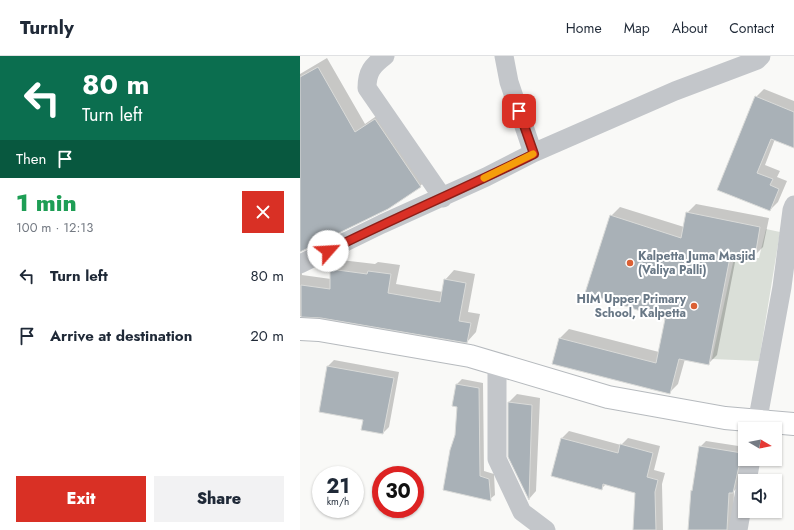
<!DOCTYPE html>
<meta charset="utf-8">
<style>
body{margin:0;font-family:Jost,sans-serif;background:#f2f2f3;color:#1f2937;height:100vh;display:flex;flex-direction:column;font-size:15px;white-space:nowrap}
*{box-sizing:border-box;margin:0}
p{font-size:13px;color:#747a83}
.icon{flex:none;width:22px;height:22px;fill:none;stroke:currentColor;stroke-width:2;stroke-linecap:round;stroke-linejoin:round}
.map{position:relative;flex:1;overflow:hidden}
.drawer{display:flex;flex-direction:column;background:#fff;width:300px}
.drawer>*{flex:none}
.hud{background:#0b6e4f;color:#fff;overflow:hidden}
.needle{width:26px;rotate:100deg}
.fabs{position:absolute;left:438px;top:366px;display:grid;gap:8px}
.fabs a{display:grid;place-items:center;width:44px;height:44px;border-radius:0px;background:#fff;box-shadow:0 1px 3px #0004;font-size:20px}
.speed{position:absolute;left:12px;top:410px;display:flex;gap:8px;font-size:20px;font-weight:700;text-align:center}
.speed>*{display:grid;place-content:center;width:52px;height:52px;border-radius:50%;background:#fff;box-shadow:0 1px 3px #0004;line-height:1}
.speed small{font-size:10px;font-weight:400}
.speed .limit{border:6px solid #d22;background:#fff;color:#111}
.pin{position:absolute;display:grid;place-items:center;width:34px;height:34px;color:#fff;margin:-17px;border-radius:8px;box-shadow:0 2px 6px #0006}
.me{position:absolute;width:44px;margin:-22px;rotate:64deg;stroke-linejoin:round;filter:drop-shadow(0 0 3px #0008)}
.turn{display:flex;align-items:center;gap:14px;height:84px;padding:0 16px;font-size:18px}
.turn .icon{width:52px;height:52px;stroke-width:2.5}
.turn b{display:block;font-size:28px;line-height:34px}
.then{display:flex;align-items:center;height:38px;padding:0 16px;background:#0003;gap:8px;font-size:15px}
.round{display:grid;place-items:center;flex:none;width:42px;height:42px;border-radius:0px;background:#f2f2f3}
.overview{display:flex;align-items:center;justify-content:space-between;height:68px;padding:0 16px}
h1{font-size:24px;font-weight:800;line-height:30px;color:#1e9e55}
.primary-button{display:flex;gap:8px;margin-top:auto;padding:8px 16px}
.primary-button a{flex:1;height:46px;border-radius:0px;background:#d93025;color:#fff;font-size:16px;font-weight:800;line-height:46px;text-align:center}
.primary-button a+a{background:#f2f2f3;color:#1f2937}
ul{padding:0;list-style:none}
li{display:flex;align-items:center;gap:12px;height:60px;padding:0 16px}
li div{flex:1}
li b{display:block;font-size:15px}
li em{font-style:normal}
header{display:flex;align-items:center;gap:24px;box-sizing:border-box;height:56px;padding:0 20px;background:#fff;border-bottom:1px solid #e0e1e3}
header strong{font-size:19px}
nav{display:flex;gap:22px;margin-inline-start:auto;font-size:14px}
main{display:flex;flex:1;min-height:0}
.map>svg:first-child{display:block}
.green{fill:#dadfd8}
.shadow{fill:#0003}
.building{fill:#a9b1b7;stroke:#dadbd9}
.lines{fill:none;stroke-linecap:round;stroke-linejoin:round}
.major-casing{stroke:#b6babe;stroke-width:24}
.minor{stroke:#c3c6ca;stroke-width:19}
.major{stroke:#fff;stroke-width:22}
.route-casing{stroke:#8d1f18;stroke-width:10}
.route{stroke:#d93025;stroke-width:7}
.slow{stroke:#f59e0b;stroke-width:7}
.poi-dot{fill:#db6034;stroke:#fff;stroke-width:1.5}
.labels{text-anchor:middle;stroke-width:4;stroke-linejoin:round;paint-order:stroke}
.poi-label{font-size:12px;font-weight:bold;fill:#697886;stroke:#fff;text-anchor:start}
</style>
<header>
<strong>Turnly</strong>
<nav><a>Home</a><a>Map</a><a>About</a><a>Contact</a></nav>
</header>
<main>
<section class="drawer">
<div class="hud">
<div class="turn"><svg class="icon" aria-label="left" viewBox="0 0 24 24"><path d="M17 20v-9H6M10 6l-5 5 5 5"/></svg><div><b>80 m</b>Turn left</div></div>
<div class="then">Then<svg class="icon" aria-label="arrive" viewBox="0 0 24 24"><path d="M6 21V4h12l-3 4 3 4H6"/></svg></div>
</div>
<div class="overview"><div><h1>1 min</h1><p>100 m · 12:13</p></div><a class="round" style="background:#d93025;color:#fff"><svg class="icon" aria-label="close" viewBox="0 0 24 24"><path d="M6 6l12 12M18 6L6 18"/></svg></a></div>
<ul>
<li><svg class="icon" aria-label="left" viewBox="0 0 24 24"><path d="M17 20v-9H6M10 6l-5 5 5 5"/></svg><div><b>Turn left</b></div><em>80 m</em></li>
<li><svg class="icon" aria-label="arrive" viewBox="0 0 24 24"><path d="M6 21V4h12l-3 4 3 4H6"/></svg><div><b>Arrive at destination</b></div><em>20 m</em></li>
</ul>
<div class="primary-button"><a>Exit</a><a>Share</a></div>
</section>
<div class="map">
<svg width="494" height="474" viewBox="0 0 494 474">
<rect width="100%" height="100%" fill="#f9f9f7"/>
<path class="green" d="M 466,173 L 480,176 L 459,305 L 412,303 L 434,202 L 459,202 Z"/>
<path class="shadow" d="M 27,2 L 65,68 L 85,54 L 130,121 L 120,130 L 0,195 L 0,18 Z
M 464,33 L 494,45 L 494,91 L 475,83 L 465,109 L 480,115 L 477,121 L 487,125 L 478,146 L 470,154 L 418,133 L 456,41 Z
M 396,148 L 469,162 L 463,191 L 454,200 L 437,196 L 417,299 L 408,308 L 385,303 L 378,328 L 369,337 L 253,307 L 260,282 L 269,273 L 359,296 L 366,262 L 311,160 L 320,151 L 384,171 L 387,157 Z
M 0,204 L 1,206 L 2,219 L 31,223 L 31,213 L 41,204 L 75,208 L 78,206 L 100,209 L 96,228 L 143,236 L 145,224 L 154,214 L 175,218 L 168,256 L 180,258 L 176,276 L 167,286 L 20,261 L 0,260 Z
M 34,304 L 99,316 L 89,371 L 83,377 L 64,363 L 20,355 L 28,310 Z
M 162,323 L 183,327 L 184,415 L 194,418 L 195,439 L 190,443 L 156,379 L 158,350 L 153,349 L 157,328 Z
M 217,338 L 240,342 L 236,435 L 229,443 L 209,346 Z
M 269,375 L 321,389 L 328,382 L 360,390 L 354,414 L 365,417 L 362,428 L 363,474 L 334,474 L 336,436 L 306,428 L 301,433 L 252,419 L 262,382 Z
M 406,385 L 445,391 L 445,401 L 438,431 L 434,435 L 433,474 L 389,474 L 392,435 L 394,433 L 400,391 Z"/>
<path class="building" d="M 18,11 L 55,76 L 75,63 L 121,131 L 88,153 L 0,196 L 0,21 Z
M 455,40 L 494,56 L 494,92 L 471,83 L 457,117 L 473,123 L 470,129 L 479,133 L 470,155 L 417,134 Z
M 386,156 L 460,171 L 455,201 L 431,196 L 409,309 L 379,303 L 370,338 L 252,308 L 259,282 L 356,307 L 365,263 L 285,237 L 310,159 L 381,182 Z
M 30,213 L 67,218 L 68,215 L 91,218 L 88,237 L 140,246 L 144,223 L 166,227 L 159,265 L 171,267 L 167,287 L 21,262 L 1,261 L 1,229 L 30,233 Z
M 27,310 L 94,322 L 83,378 L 61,374 L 63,364 L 19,356 Z
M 156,328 L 179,332 L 180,420 L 189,423 L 191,445 L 143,434 L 150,394 L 155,379 L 157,351 L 152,350 Z
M 208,346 L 232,349 L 229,444 L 208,401 Z
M 261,382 L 318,397 L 320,388 L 353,397 L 347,421 L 358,424 L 355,436 L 356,474 L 333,474 L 335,437 L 303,428 L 302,434 L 251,420 Z
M 399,390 L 442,397 L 433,437 L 429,437 L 427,474 L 388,474 L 391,434 L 392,435 Z"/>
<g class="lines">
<g class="major-casing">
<path id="major" d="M 0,273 L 19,274 L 170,300 L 308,341 L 425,362 L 494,368"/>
</g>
<path class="minor" d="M 85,0 C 72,10 67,16 67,32 L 143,142
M 204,0 L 209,26 L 233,97
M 0,208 L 82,168 L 186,121 L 233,97 L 375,35 L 457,4 L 461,0
M 197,308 L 197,403 L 222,456 L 246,474
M 456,373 L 482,231 L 492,154 L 494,149
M 447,425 L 451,403
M 438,474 L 445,434"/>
<use href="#major" class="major"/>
</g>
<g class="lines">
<g class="route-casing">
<path id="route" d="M 28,195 C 96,161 166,132 234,98 L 219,55"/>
</g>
<use href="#route" class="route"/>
<path class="slow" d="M 184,122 L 233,98"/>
</g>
<g class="poi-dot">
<circle cx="330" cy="207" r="4"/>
<circle cx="394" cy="250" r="4"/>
</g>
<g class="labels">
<g class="poi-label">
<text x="338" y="204">Kalpetta Juma Masjid<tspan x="338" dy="14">(Valiya Palli)</tspan></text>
<text x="386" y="247" text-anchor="end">HIM Upper Primary<tspan x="386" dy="14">School, Kalpetta</tspan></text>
</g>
</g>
</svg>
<div class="fabs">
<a><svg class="needle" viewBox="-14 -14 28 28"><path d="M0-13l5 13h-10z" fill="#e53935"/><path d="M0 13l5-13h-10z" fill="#747a83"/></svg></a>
<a><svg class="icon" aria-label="sound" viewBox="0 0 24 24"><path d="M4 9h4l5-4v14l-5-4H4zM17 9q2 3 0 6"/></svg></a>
</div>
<div class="speed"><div>21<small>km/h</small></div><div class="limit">30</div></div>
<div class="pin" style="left:219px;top:55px;background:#d93025"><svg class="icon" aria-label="arrive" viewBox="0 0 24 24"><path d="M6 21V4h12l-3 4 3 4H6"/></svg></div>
<svg class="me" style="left:28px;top:195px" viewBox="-20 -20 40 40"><circle r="19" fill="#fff"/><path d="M0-13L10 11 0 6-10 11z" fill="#d93025"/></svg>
</div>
</main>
